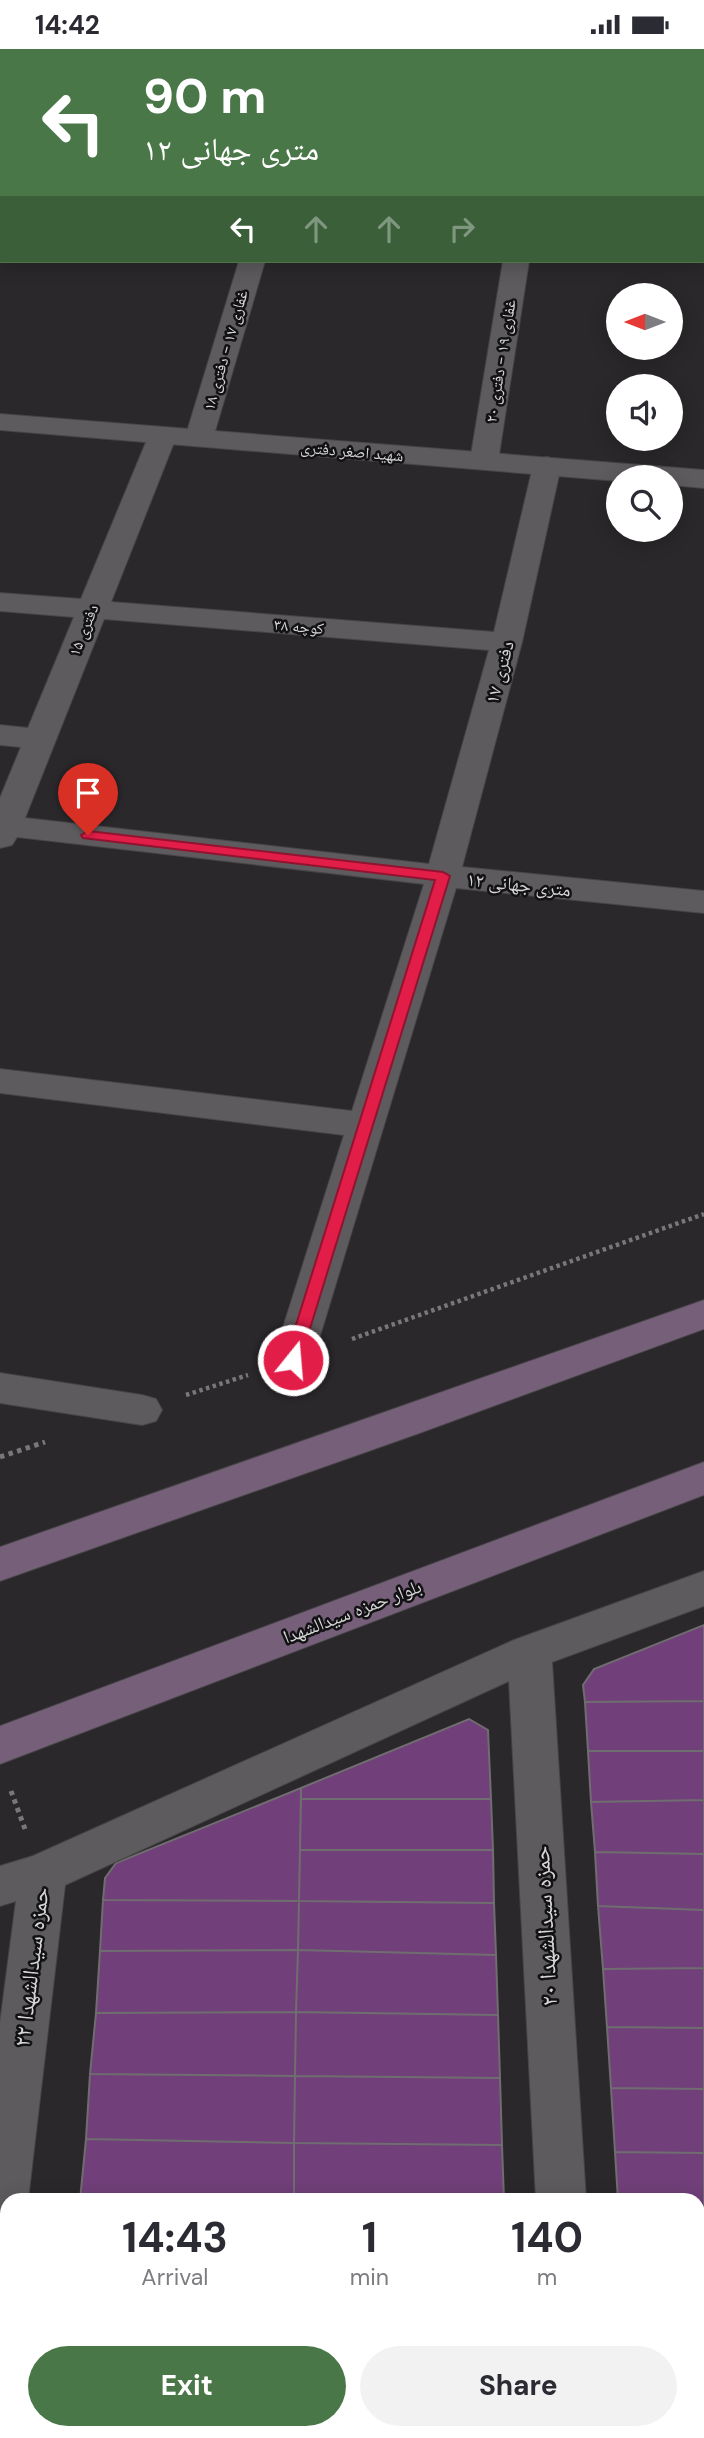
<!DOCTYPE html>
<meta charset="utf-8">
<style>
body{margin:0;font-family:"DM Sans","Noto Naskh Arabic",sans-serif;background:#f2f2f3;color:#2b2b33;height:100vh;display:flex;flex-direction:column;font-size:26px;white-space:nowrap}
*{box-sizing:border-box;margin:0}
p{font-size:23px;color:#7c7c81}
.icon{flex:none;width:38px;height:38px;fill:none;stroke:currentColor;stroke-width:2;stroke-linecap:round;stroke-linejoin:round}
.map{position:relative;flex:1;overflow:hidden}
.panel{position:absolute;left:0px;top:2144px;width:705px;height:247px;display:flex;flex-direction:column;background:#fff;border-radius:21px 21px 0 0;box-shadow:0 4px 18px #0003}
.panel>*{flex:none}
.banner{position:absolute;left:0px;top:0px;width:705px;height:214px;box-shadow:0 4px 18px #0003;background:#497748;color:#fff;overflow:hidden}
.needle{width:46px;rotate:270deg}
.tools{position:absolute;left:606px;top:234px;display:grid;gap:14px}
.tools a{display:grid;place-items:center;width:77px;height:77px;border-radius:50%;background:#fff;box-shadow:0 4px 18px #0003;font-size:35px}
.pin{position:absolute;display:grid;place-items:center;width:60px;height:60px;color:#fff;margin:-72px -30px;border-radius:50% 50% 50% 0;rotate:-45deg;box-shadow:0 0 7px #0007}
.pin .icon{rotate:45deg}
.me{position:absolute;width:77px;margin:-38px;rotate:17deg;stroke-linejoin:round;filter:drop-shadow(0 0 5px #0008)}
.turn{display:flex;align-items:center;gap:24px;height:147px;padding:0 28px;font-size:32px}
.turn .icon{width:91px;height:91px;stroke-width:2.5}
.turn b{display:block;font-size:49px;line-height:60px}
.lanes{display:flex;align-items:center;height:66px;padding:0 28px;background:#0003;justify-content:center;gap:35px;direction:ltr}
.lanes .off{opacity:.35}
.eta{display:flex;justify-content:space-evenly;align-items:center;height:119px;text-align:center}
.eta b{font-size:42px;font-weight:700;line-height:49px}
.primary-button{display:flex;gap:14px;margin-top:auto;padding:14px 28px}
.primary-button a{flex:1;height:80px;border-radius:42px;background:#497748;color:#fff;font-size:28px;font-weight:700;line-height:80px;text-align:center}
.primary-button a+a{background:#f2f2f3;color:#2b2b33}
.status{display:flex;justify-content:space-between;align-items:center;height:49px;padding:0 35px;background:#fff;direction:ltr}
.status svg{height:19px;fill:currentColor}
.map>svg:first-child{display:block}
.building{fill:#713f7a;stroke:#706d70;stroke-width:2}
.lines{fill:none;stroke-linecap:round;stroke-linejoin:round}
.minor-casing{stroke:#464446;stroke-width:2}
.tertiary-casing{stroke:#464446;stroke-width:2}
.secondary-casing{stroke:#464446;stroke-width:2}
.path-far1{stroke:#79777a;stroke-width:4.5;stroke-dasharray:3.5 3.5;stroke-linecap:butt}
.path{stroke:#79777a;stroke-width:5;stroke-dasharray:4.5 4.5;stroke-linecap:butt}
.minor{fill:#5e5b5e;fill-rule:evenodd}
.tertiary{fill:#5e5b5e;fill-rule:evenodd}
.secondary{fill:#755f79;fill-rule:evenodd}
.route{fill:#e11d48;stroke:#92132f;stroke-width:2}
.labels{text-anchor:middle;stroke-width:5;stroke-linejoin:round;paint-order:stroke}
.far-street-label{font-size:16px;fill:#d6d5d7;stroke:#121113}
.street-label{font-size:19px;fill:#d6d5d7;stroke:#121113}
.near-street-label{font-size:23px;fill:#d6d5d7;stroke:#121113}
</style>
<div class="status"><b>14:42</b><svg viewBox="0 0 49 12"><path d="M0 12V9h3v3zM5 12V6h3v6zM10 12V3h3v9zM15 12V0h3v12zM26 1h20v11H26zM47 4h2v5h-2z"/></svg></div>
<div class="map">
<svg width="704" height="2389" viewBox="0 0 704 2389">
<rect width="100%" height="100%" fill="#2b282b"/>
<path class="building" d="M 704,1576 L 704,1652 L 585,1653 L 583,1636 L 594,1620 Z
M 704,1652 L 704,1702 L 588,1702 L 585,1653 Z
M 469,1670 L 488,1681 L 491,1750 L 301,1750 L 301,1739 Z
M 588,1702 L 704,1702 L 704,1751 L 591,1753 Z
M 301,1739 L 299,1852 L 103,1851 L 105,1829 L 116,1814 Z
M 301,1750 L 491,1750 L 493,1801 L 300,1801 Z
M 704,1751 L 704,1805 L 595,1803 L 591,1753 Z
M 300,1801 L 493,1801 L 494,1854 L 299,1852 Z
M 595,1803 L 704,1805 L 704,1861 L 598,1857 Z
M 103,1851 L 299,1852 L 298,1901 L 100,1902 Z
M 299,1852 L 494,1854 L 496,1906 L 298,1901 Z
M 598,1857 L 704,1861 L 704,1919 L 603,1920 Z
M 298,1901 L 296,1963 L 96,1964 L 100,1902 Z
M 298,1901 L 496,1906 L 498,1966 L 296,1963 Z
M 704,1919 L 704,1979 L 607,1978 L 603,1920 Z
M 296,1963 L 498,1966 L 500,2029 L 295,2027 Z
M 296,1963 L 295,2027 L 90,2025 L 96,1964 Z
M 607,1978 L 704,1979 L 704,2040 L 611,2039 Z
M 90,2025 L 295,2027 L 294,2094 L 86,2090 Z
M 295,2027 L 500,2029 L 502,2096 L 294,2094 Z
M 611,2039 L 704,2040 L 704,2104 L 615,2103 Z
M 86,2090 L 294,2094 L 294,2151 L 80,2151 Z
M 294,2094 L 502,2096 L 504,2151 L 294,2151 Z
M 615,2103 L 704,2104 L 704,2166 L 698,2166 L 698,2151 L 618,2151 Z
M 698,2166 L 704,2166 L 704,2235 L 698,2235 Z
M 698,2235 L 704,2235 L 704,2306 L 698,2306 Z
M 698,2306 L 701,2306 L 704,2335 L 704,2389 L 636,2389 L 636,2384 L 698,2384 Z
M 62,2384 L 143,2384 L 143,2389 L 62,2389 Z
M 143,2384 L 218,2384 L 218,2389 L 143,2389 Z
M 218,2384 L 288,2384 L 288,2389 L 218,2389 Z
M 288,2384 L 360,2384 L 360,2389 L 288,2389 Z
M 360,2384 L 439,2384 L 439,2389 L 360,2389 Z
M 439,2384 L 512,2384 L 512,2389 L 439,2389 Z"/>
<g class="lines">
<g class="minor-casing">
<path id="minor" d="M 63,0 L 85,0 L 62,2 Z
M 303,0 L 325,0 L 302,2 Z
M 538,0 L 560,0 L 560,2 L 538,2 Z
M 0,164 L 2,164 L 0,183 Z
M 239,212 L 265,212 L 213,389 L 209,395 L 199,397 L 189,395 L 185,389 Z
M 503,212 L 529,212 L 498,412 L 494,418 L 484,420 L 474,418 L 470,412 Z
M 163,378 L 173,380 L 177,386 L 111,553 L 494,583 L 533,417 L 537,411 L 547,408 L 557,411 L 561,417 L 522,593 L 462,818 L 704,842 L 704,864 L 456,839 L 313,1310 L 307,1320 L 293,1325 L 279,1320 L 273,1310 L 344,1086 L 0,1044 L 0,1020 L 352,1062 L 424,835 L 17,788 L 12,796 L 0,799 L 0,749 L 21,698 L 0,696 L 0,676 L 28,679 L 74,568 L 0,562 L 0,544 L 81,550 L 149,386 L 153,380 ZM 104,570 L 489,601 L 429,815 L 25,769 Z
M 0,1324 L 142,1346 L 156,1350 L 162,1361 L 156,1372 L 142,1376 L 0,1354 Z
M 704,1522 L 704,1557 L 552,1613 L 586,2151 L 536,2151 L 509,1632 L 65,1836 L 28,2151 L 7,2151 L 7,2191 L 0,2194 L 0,1974 L 16,1852 L 0,1857 L 0,1817 L 33,1807 L 514,1591 Z
M 548,2384 L 602,2384 L 602,2389 L 548,2389 Z"/>
</g>
<g class="tertiary-casing">
<path id="tertiary" d="M 80,0 L 142,0 L 143,2 L 81,2 Z
M 0,365 L 704,421 L 704,439 L 670,436 L 670,429 L 618,429 L 618,432 L 0,381 Z"/>
</g>
<g class="secondary-casing">
<path id="secondary" d="M 704,1251 L 704,1280 L 417,1385 L 0,1532 L 0,1498 Z
M 704,1413 L 704,1446 L 0,1715 L 0,1677 Z"/>
</g>
<path class="path-far1" d="M 352,1290 L 704,1165
M 186,1346 L 248,1326"/>
<path class="path" d="M 0,1408 L 45,1393
M 11,1742 L 25,1780"/>
<use href="#minor" class="minor"/>
<use href="#tertiary" class="tertiary"/>
<use href="#secondary" class="secondary"/>
</g>
<path class="route" d="M 88,782 L 443,823 L 450,827 L 299,1315 L 288,1315 L 285,1311 L 435,831 L 83,789 L 81,786 Z"/>
<g class="labels">
<g class="far-street-label">
<text transform="translate(225 301) rotate(-74)" y="6">غفاری ۱۷ - دفتری ۱۸</text>
<text transform="translate(500 312) rotate(-81)" y="6">غفاری ۱۹ - دفتری ۲۰</text>
<text transform="translate(352 402) rotate(5)" y="6">شهید اصغر دفتری</text>
<text transform="translate(299 577) rotate(5)" y="6">کوچه ۳۸</text>
<text transform="translate(83 581) rotate(-68)" y="6">دفتری ۱۵</text>
</g>
<g class="street-label">
<text transform="translate(499 623) rotate(-75)" y="7">دفتری ۱۷</text>
<text transform="translate(519 835) rotate(6)" y="7">۱۲ متری جهانی</text>
<text transform="translate(352 1562) rotate(-21)" y="7">بلوار حمزه سیدالشهدا</text>
</g>
<g class="near-street-label">
<text transform="translate(545 1877) rotate(-93)" y="8">حمزه سیدالشهدا ۲۰</text>
<text transform="translate(31 1918) rotate(-83)" y="8">حمزه سیدالشهدا ۲۲</text>
</g>
</g>
</svg>
<div class="tools">
<a><svg class="needle" viewBox="-14 -14 28 28"><path d="M0-13l5 13h-10z" fill="#e53935"/><path d="M0 13l5-13h-10z" fill="#7c7c81"/></svg></a>
<a><svg class="icon" aria-label="sound" viewBox="0 0 24 24"><path d="M4 9h4l5-4v14l-5-4H4zM17 9q2 3 0 6"/></svg></a>
<a><svg class="icon" aria-label="search" viewBox="0 0 24 24"><circle cx="10" cy="10" r="6"/><path d="M15 15l6 6"/></svg></a>
</div>
<div class="pin" style="left:88px;top:786px;background:#d93025"><svg class="icon" aria-label="arrive" viewBox="0 0 24 24"><path d="M6 21V4h12l-3 4 3 4H6"/></svg></div>
<svg class="me" style="left:293px;top:1311px" viewBox="-20 -20 40 40"><circle r="17" fill="#e11d48" stroke="#fff" stroke-width="3"/><path d="M0-11L8 9 0 5-8 9z" fill="#fff"/></svg>
<div class="banner">
<div class="turn"><svg class="icon" aria-label="left" viewBox="0 0 24 24"><path d="M17 20v-9H6M10 6l-5 5 5 5"/></svg><div><b>90 m</b>۱۲ متری جهانی</div></div>
<div class="lanes"><svg class="icon" aria-label="left" viewBox="0 0 24 24"><path d="M17 20v-9H6M10 6l-5 5 5 5"/></svg><svg class="icon off" aria-label="ahead" viewBox="0 0 24 24"><path d="M12 20V5M6 11l6-6 6 6"/></svg><svg class="icon off" aria-label="ahead" viewBox="0 0 24 24"><path d="M12 20V5M6 11l6-6 6 6"/></svg><svg class="icon off" aria-label="right" viewBox="0 0 24 24"><path d="M7 20v-9h11M14 6l5 5-5 5"/></svg></div>
</div>
<section class="panel">
<div class="eta">
<div><b>14:43</b><p>Arrival</p></div>
<div><b>1</b><p>min</p></div>
<div><b>140</b><p>m</p></div>
</div>
<div class="primary-button"><a>Exit</a><a>Share</a></div>
</section>
</div>
